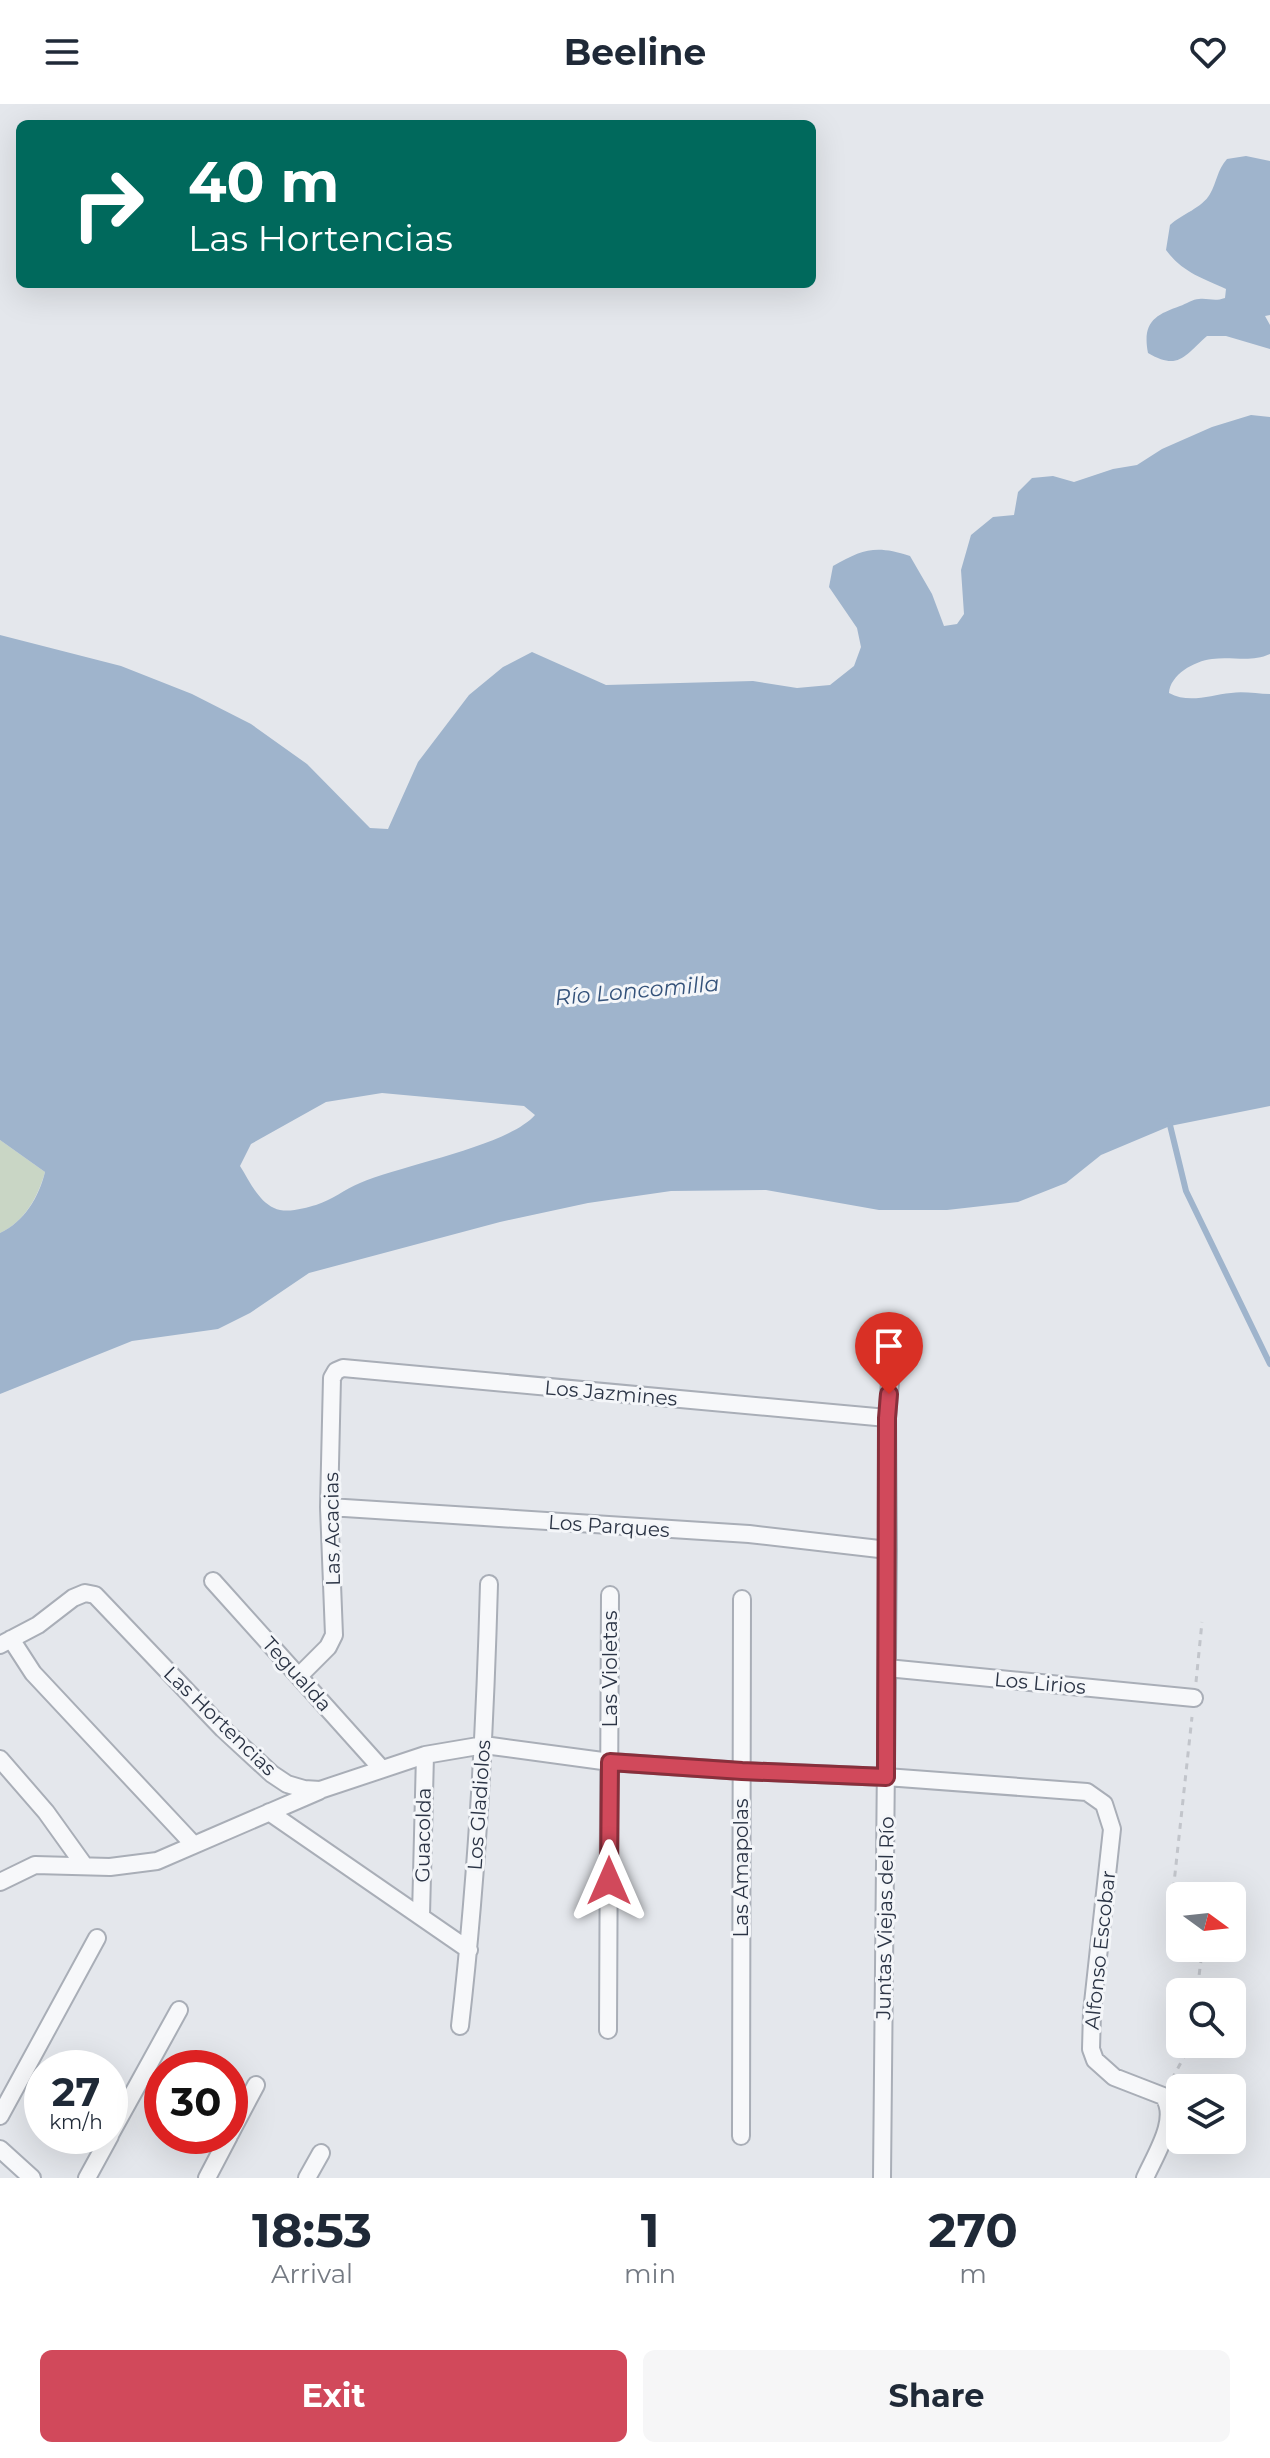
<!DOCTYPE html>
<meta charset="utf-8">
<style>
body{margin:0;font-family:Montserrat,sans-serif;background:#f6f6f7;color:#1f2937;height:100vh;display:flex;flex-direction:column;font-size:30px;white-space:nowrap}
*{box-sizing:border-box;margin:0}
p{font-size:26px;color:#747a83}
.icon{flex:none;width:44px;height:44px;fill:none;stroke:currentColor;stroke-width:2;stroke-linecap:round;stroke-linejoin:round}
.map{position:relative;height:2074px;overflow:hidden}
.panel{display:flex;flex-direction:column;background:#fff;flex:1}
.panel>*{flex:none}
.top-card{position:absolute;left:16px;top:16px;width:800px;height:168px;border-radius:12px;box-shadow:0 8px 32px #0002;background:#00695c;color:#fff;overflow:hidden}
.needle{width:52px;rotate:105deg}
.buttons{position:absolute;left:1166px;top:1778px;display:grid;gap:16px}
.buttons a{display:grid;place-items:center;width:80px;height:80px;border-radius:12px;background:#fff;box-shadow:0 8px 32px #0002;font-size:40px}
.speed{position:absolute;left:24px;top:1946px;display:flex;gap:16px;font-size:40px;font-weight:700;text-align:center}
.speed>*{display:grid;place-content:center;width:104px;height:104px;border-radius:50%;background:#fff;box-shadow:0 8px 32px #0002;line-height:1}
.speed small{font-size:20px;font-weight:400}
.speed .limit{border:12px solid #d22;background:#fff;color:#111}
.pin{position:absolute;display:grid;place-items:center;width:68px;height:68px;color:#fff;margin:-82px -34px;border-radius:50% 50% 50% 0;rotate:-45deg;box-shadow:0 0 8px #0007}
.pin .icon{rotate:45deg}
.me{position:absolute;width:88px;margin:-44px;rotate:0deg;stroke-linejoin:round;filter:drop-shadow(0 0 6px #0008)}
.turn{display:flex;align-items:center;gap:28px;height:168px;padding:0 40px;font-size:36px}
.turn .icon{width:104px;height:104px;stroke-width:2.5}
.turn b{display:block;font-size:56px;line-height:68px}
.eta{display:flex;justify-content:space-evenly;align-items:center;height:136px;text-align:center}
.eta b{font-size:48px;font-weight:700;line-height:56px}
.primary-button{display:flex;gap:16px;margin-top:auto;padding:16px 40px}
.primary-button a{flex:1;height:92px;border-radius:12px;background:#d1495b;color:#fff;font-size:32px;font-weight:700;line-height:92px;text-align:center}
.primary-button a+a{background:#f6f6f7;color:#1f2937}
header{display:flex;justify-content:space-between;align-items:center;height:104px;padding:0 40px;background:#fff;font-size:36px;font-weight:700}
.map>svg:first-child{display:block}
.green{fill:#c9d6c5}
.water{fill:#9fb4cc;fill-rule:evenodd}
.lines{fill:none;stroke-linecap:round;stroke-linejoin:round}
.stream{stroke:#9fb4cc;stroke-width:6}
.minor-casing{stroke:#a9aeb7;stroke-width:20}
.path{stroke:#c2c5cb;stroke-width:3;stroke-dasharray:6 6;stroke-linecap:butt}
.minor{stroke:#f7f8fa;stroke-width:16}
.route-casing{stroke:#882f3b;stroke-width:20}
.route{stroke:#d1495b;stroke-width:14}
.labels{text-anchor:middle;stroke-width:6;stroke-linejoin:round;paint-order:stroke}
.street-label{font-size:20px;fill:#2b3445;stroke:#f4f6f9}
.water-label{font-size:22px;font-style:italic;fill:#34527a;stroke:#f4f6f9}
</style>
<header><svg class="icon" aria-label="menu" viewBox="0 0 24 24"><path d="M4 6h16M4 12h16M4 18h16"/></svg>Beeline<svg class="icon" aria-label="heart" viewBox="0 0 24 24"><path d="M12 20l-8-8c-3-5 5-10 8-4 3-6 11-1 8 4z"/></svg></header>
<div class="map">
<svg width="1270" height="2074" viewBox="0 0 1270 2074">
<rect width="100%" height="100%" fill="#e4e7ec"/>
<path class="green" d="M 0,1036 L 45,1068 C 38,1093 24,1118 0,1129 Z"/>
<path class="water" d="M 1246,52 L 1270,57 L 1270,211 L 1265,212 L 1270,221 L 1270,245 L 1226,232 L 1207,232 C 1184,252 1179,267 1148,249 C 1142,218 1155,211 1180,202 C 1186,200 1193,195 1199,195 C 1209,194 1214,198 1225,194 L 1226,185 C 1202,174 1182,168 1166,146 L 1170,121 C 1182,110 1202,104 1210,90 C 1217,78 1217,66 1227,55 Z
M 1251,311 L 1270,313 L 1270,550 C 1250,559 1233,552 1212,555 C 1194,557 1170,571 1169,589 C 1189,600 1210,591 1231,589 C 1244,587 1257,590 1270,590 L 1270,1002 L 1170,1022 L 1101,1051 L 1066,1079 L 1018,1098 L 947,1106 L 879,1106 L 766,1086 L 671,1087 L 588,1099 L 500,1118 L 309,1169 L 250,1209 L 218,1225 L 132,1237 L 0,1290 L 0,1129 C 24,1118 39,1093 45,1068 L 0,1036 L 0,531 L 121,562 L 192,590 L 251,620 L 307,660 L 370,724 L 388,725 L 418,658 L 469,591 L 503,563 L 532,548 L 606,581 L 753,577 L 797,584 L 830,581 L 854,562 L 861,543 L 857,524 L 829,483 L 833,462 C 863,445 876,441 910,452 L 932,490 L 944,522 L 957,520 L 964,510 L 961,466 L 971,431 L 993,413 L 1014,411 L 1018,388 L 1032,374 L 1053,372 L 1074,378 L 1113,365 L 1137,361 L 1162,345 L 1212,323 ZM 382,989 L 524,1002 L 535,1011 C 508,1042 402,1061 360,1079 C 345,1085 332,1096 316,1101 C 305,1104 286,1110 274,1104 C 258,1097 249,1076 240,1062 L 251,1040 L 326,998 Z"/>
<g class="lines">
<path class="stream" d="M 1169,1017 L 1186,1087 L 1270,1260"/>
<g class="minor-casing">
<path id="minor" d="M 329,1403 L 749,1430 L 888,1446
M 213,1477 L 381,1664
M 11,1535 L 33,1569 L 194,1741
M 0,1541 L 38,1521 L 73,1494 L 85,1489 L 95,1491 L 223,1625 L 272,1670 L 287,1680 L 304,1685 L 320,1686 L 425,1651 L 484,1641 L 610,1658 L 742,1667 L 886,1673 L 1087,1688 L 1104,1700 L 1112,1725 L 1092,1908 L 1091,1945 L 1095,1956 L 1114,1973 L 1163,1992 C 1180,2014 1155,2051 1145,2074
M 887,1564 L 1194,1594
M 299,1572 L 328,1543 L 334,1531 L 329,1403 L 332,1274 L 336,1267 L 343,1264 L 887,1314
M 0,1655 L 46,1708 L 84,1761
M 269,1708 L 469,1846
M 0,1778 L 35,1761 L 110,1763 L 157,1757 L 319,1687
M 421,1811 L 425,1651
M 460,1922 C 477,1775 485,1628 489,1480
M 608,1926 L 610,1491
M 0,2012 L 97,1834
M 230,2030 L 256,1981
M 110,2031 L 179,1906
M 741,2032 L 742,1495
M 0,2045 L 32,2074
M 87,2074 L 110,2032
M 207,2074 L 229,2032
M 307,2074 L 321,2049
M 882,2074 L 888,1446 L 887,1314 L 891,1266"/>
</g>
<path class="path" d="M 1196,1578 L 1202,1518
M 1180,1829 L 1170,1816 L 1192,1613
M 1192,1844 L 1201,1856 L 1197,1888
M 1172,1975 L 1191,1940"/>
<use href="#minor" class="minor"/>
</g>
<g class="lines">
<g class="route-casing">
<path id="route" d="M 609,1777 L 610,1658 L 742,1667 L 886,1673 L 887,1314 L 889,1290"/>
</g>
<use href="#route" class="route"/>
</g>
<g class="labels">
<g class="street-label">
<text transform="translate(611 1289) rotate(5)" y="7">Los Jazmines</text>
<text transform="translate(609 1422) rotate(4)" y="7">Los Parques</text>
<text transform="translate(332 1425) rotate(-91)" y="7">Las Acacias</text>
<text transform="translate(610 1565) rotate(-90)" y="7">Las Violetas</text>
<text transform="translate(297 1570) rotate(48)" y="7">Tegualda</text>
<text transform="translate(1040 1579) rotate(5)" y="7">Los Lirios</text>
<text transform="translate(220 1617) rotate(44)" y="7">Las Hortencias</text>
<text transform="translate(479 1701) rotate(-86)" y="7">Los Gladiolos</text>
<text transform="translate(423 1731) rotate(-89)" y="7">Guacolda</text>
<text transform="translate(741 1764) rotate(-90)" y="7">Las Amapolas</text>
<text transform="translate(885 1814) rotate(-89)" y="7">Juntas Viejas del Río</text>
<text transform="translate(1100 1846) rotate(-84)" y="7">Alfonso Escobar</text>
</g>
<g class="water-label">
<text transform="translate(637 886) rotate(-5)" y="8">Río Loncomilla</text>
</g>
</g>
</svg>
<div class="buttons">
<a><svg class="needle" viewBox="-14 -14 28 28"><path d="M0-13l5 13h-10z" fill="#e53935"/><path d="M0 13l5-13h-10z" fill="#747a83"/></svg></a>
<a><svg class="icon" aria-label="search" viewBox="0 0 24 24"><circle cx="10" cy="10" r="6"/><path d="M15 15l6 6"/></svg></a>
<a><svg class="icon" aria-label="layers" viewBox="0 0 24 24"><path d="M12 4l9 5-9 5-9-5zM3 14l9 5 9-5"/></svg></a>
</div>
<div class="speed"><div>27<small>km/h</small></div><div class="limit">30</div></div>
<div class="pin" style="left:889px;top:1290px;background:#d93025"><svg class="icon" aria-label="arrive" viewBox="0 0 24 24"><path d="M6 21V4h12l-3 4 3 4H6"/></svg></div>
<svg class="me" style="left:609px;top:1777px" viewBox="-20 -20 40 40"><path d="M0-17L14 15 0 8-14 15z" fill="#d1495b" stroke="#fff" stroke-width="4"/></svg>
<div class="top-card">
<div class="turn"><svg class="icon" aria-label="right" viewBox="0 0 24 24"><path d="M7 20v-9h11M14 6l5 5-5 5"/></svg><div><b>40 m</b>Las Hortencias</div></div>
</div>
</div>
<section class="panel">
<div class="eta">
<div><b>18:53</b><p>Arrival</p></div>
<div><b>1</b><p>min</p></div>
<div><b>270</b><p>m</p></div>
</div>
<div class="primary-button"><a>Exit</a><a>Share</a></div>
</section>
